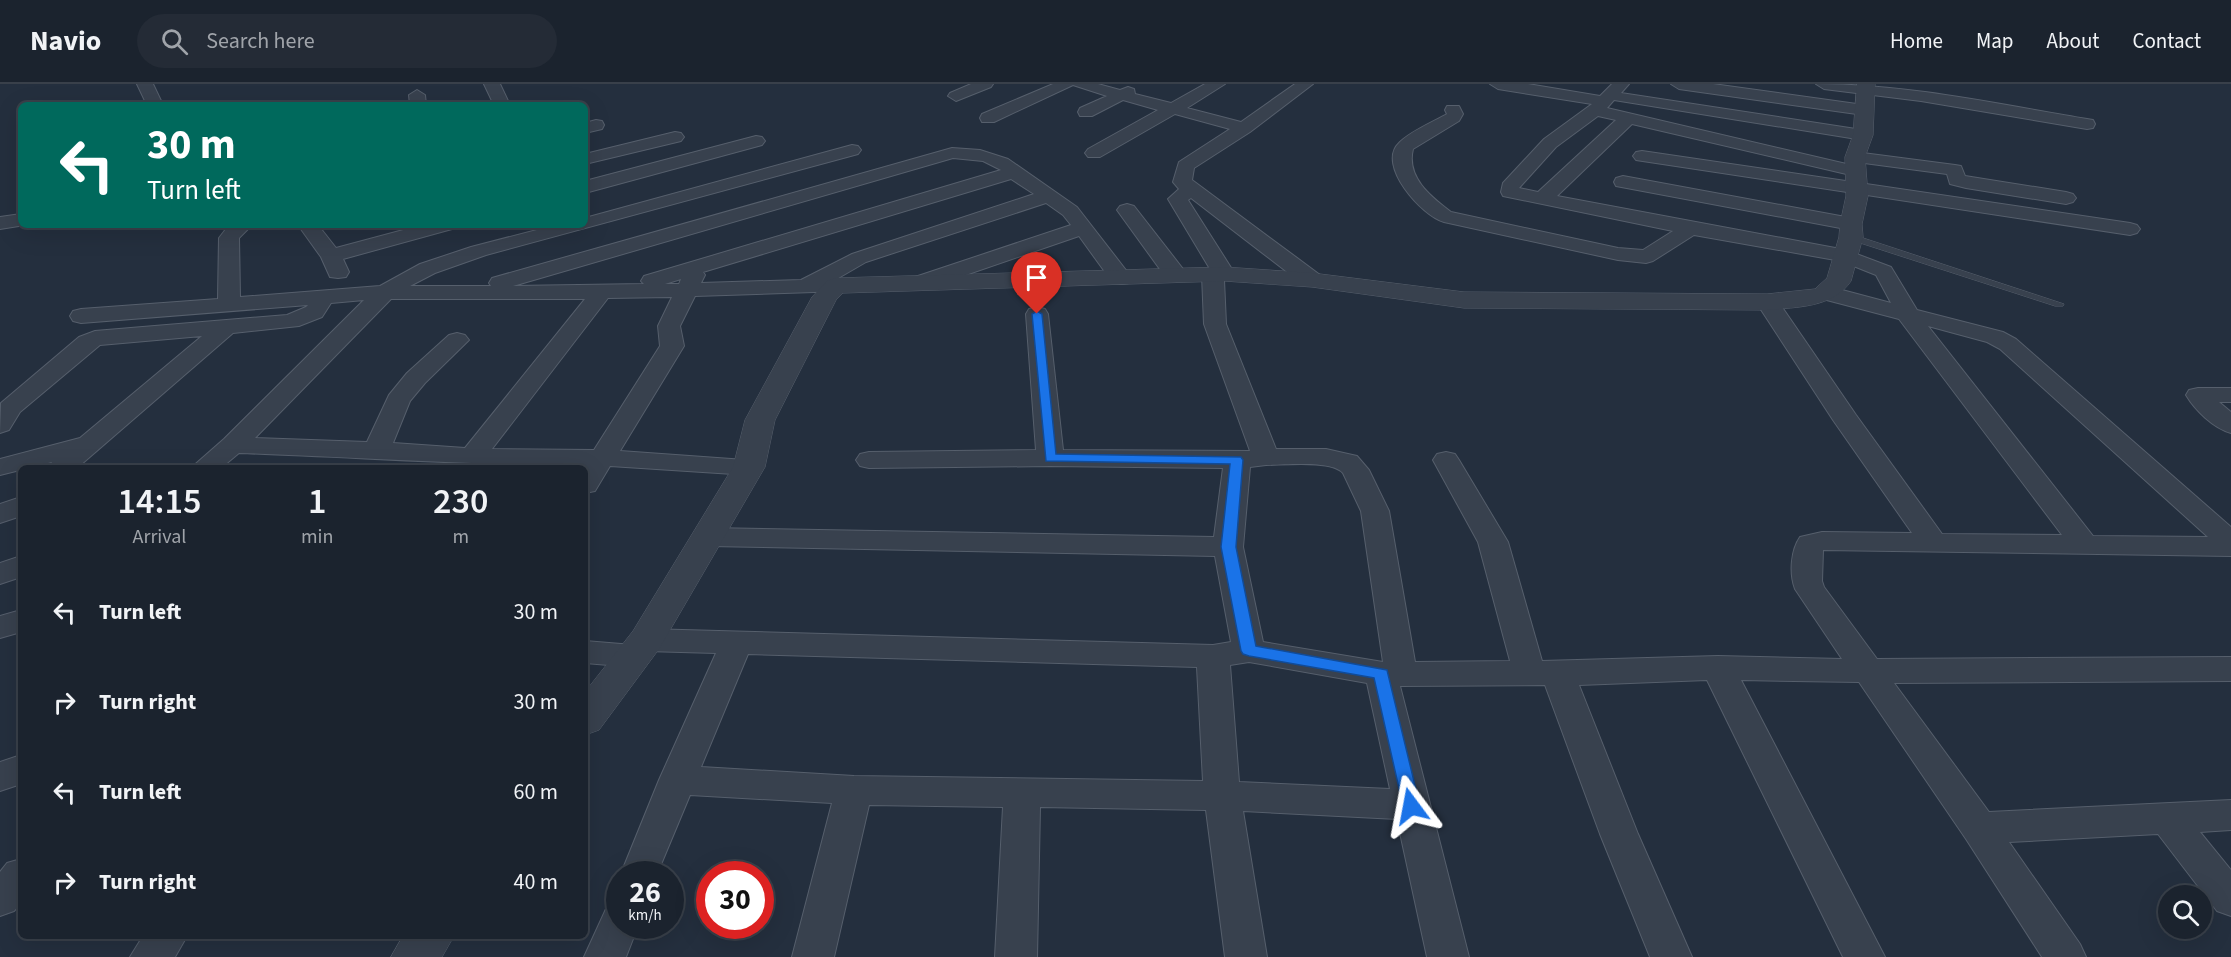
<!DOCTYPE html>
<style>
body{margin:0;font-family:"Source Sans 3",sans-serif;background:#242b36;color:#f1f3f6;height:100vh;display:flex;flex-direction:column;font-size:22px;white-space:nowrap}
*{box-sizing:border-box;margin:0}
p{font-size:20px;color:#a0a4aa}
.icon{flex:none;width:33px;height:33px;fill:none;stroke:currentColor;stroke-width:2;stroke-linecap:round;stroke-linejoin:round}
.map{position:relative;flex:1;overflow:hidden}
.details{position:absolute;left:18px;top:381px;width:570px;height:474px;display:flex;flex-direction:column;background:#1b232e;border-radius:9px;box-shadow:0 6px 24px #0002,0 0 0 2px #39404a}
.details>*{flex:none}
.banner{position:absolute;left:18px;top:18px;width:570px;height:126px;border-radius:9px;box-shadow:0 6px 24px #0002,0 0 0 2px #39404a;background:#00695c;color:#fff;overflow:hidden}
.tools{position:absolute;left:2158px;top:801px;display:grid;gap:12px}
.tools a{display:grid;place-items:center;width:54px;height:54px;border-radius:50%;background:#1b232e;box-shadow:0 6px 24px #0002,0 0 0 2px #39404a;font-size:30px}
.speed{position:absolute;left:606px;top:777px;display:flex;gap:12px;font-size:30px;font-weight:700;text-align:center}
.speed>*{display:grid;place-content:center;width:78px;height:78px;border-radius:50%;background:#1b232e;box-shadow:0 6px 24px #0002,0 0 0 2px #39404a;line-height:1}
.speed small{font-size:15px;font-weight:400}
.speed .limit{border:9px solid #d22;background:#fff;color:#111}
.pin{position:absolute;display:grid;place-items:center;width:51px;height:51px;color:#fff;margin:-62px -26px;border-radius:50% 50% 50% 0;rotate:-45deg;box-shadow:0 0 6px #0007}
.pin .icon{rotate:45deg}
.me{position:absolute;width:66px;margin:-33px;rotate:347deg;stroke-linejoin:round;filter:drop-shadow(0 0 4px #0008)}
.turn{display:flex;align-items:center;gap:21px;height:126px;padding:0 30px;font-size:27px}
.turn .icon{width:78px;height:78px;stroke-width:2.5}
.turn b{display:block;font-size:42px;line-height:51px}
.eta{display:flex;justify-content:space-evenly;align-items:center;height:102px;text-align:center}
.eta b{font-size:36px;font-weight:600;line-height:42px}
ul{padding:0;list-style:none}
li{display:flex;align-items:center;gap:18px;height:90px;padding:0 30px}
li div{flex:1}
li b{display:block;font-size:22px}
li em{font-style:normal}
header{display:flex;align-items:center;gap:36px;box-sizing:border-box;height:84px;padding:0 30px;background:#1b232e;border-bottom:2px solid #39404a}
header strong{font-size:28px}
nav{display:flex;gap:33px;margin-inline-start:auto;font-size:21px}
.search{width:420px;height:54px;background:#242b36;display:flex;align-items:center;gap:15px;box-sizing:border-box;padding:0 21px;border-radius:33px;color:#a0a4aa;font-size:22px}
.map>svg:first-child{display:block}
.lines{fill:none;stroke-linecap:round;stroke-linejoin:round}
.service-casing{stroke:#565f6c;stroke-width:1}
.minor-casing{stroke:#565f6c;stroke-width:2}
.tertiary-casing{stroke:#565f6c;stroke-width:1}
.service{fill:#38414e;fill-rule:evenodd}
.minor{fill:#38414e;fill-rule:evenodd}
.tertiary{fill:#38414e;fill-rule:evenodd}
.route{fill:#1a73e8;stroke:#114b97;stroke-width:1.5}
</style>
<header>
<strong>Navio</strong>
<div class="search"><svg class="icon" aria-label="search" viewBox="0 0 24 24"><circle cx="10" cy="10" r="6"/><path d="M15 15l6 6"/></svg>Search here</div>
<nav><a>Home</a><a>Map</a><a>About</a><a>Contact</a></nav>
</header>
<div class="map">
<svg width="2231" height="873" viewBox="0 0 2231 873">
<rect width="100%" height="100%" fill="#242f3e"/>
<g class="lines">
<g class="service-casing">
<path id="service" d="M 1848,151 L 1854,151 L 2064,220 L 2063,222 L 2055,222 L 1848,155 Z"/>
</g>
<g class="minor-casing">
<path id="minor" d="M 137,0 L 153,0 L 163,21 L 147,21 Z
M 484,0 L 500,0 L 510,21 L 494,21 Z
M 971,0 L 993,0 L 991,3 L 956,17 L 948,12 L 950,9 Z
M 1053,0 L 1098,0 L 1120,6 L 1128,3 L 1134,5 L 1135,10 L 1171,19 L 1205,0 L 1225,0 L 1187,24 L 1241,38 L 1295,0 L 1313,0 L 1250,48 L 1194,84 L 1192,96 L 1320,191 L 1323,196 L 1320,201 L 1312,202 L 1304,201 L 1191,114 L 1188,116 L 1235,190 L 1232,195 L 1224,196 L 1226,240 L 1276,365 L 1326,365 L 1348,370 L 1357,372 L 1369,386 L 1389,427 L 1415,578 L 1510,577 L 1478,458 L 1433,376 L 1437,370 L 1446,368 L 1455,370 L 1459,376 L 1508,458 L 1542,577 L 1718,572 L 1842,575 L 1795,505 C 1789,489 1791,466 1800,453 L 1822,448 L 1912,449 L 1833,336 L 1756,218 L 1759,213 L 1767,211 L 1775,213 L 1856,331 L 1942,450 L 2062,451 L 1899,235 L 1819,214 L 1816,209 L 1819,204 L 1827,202 L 1891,219 L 1876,191 L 1841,177 L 1694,151 L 1653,177 L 1646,179 L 1618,176 L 1444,138 C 1422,132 1376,81 1399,59 C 1409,48 1433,38 1447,30 L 1445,26 L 1447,22 L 1459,22 L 1463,30 L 1459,37 L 1413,65 C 1406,93 1430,112 1451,128 L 1618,164 L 1643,166 L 1673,147 L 1503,112 L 1501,108 L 1503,99 L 1544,55 L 1592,20 L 1498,5 L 1490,0 L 1528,0 L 1600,12 L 1612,0 L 1629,0 L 1621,9 L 1869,47 L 1872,51 L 1869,55 L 1863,56 L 1614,16 L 1607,24 L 1855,82 L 1861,83 L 1864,87 L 1861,91 L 1855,92 L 1632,40 L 1557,112 L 1846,166 L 1891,183 L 1917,226 L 2003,248 L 2016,255 L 2231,443 L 2231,472 L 1823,466 L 1822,497 L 1824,503 L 1877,575 L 2231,573 L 2231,597 L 1894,599 L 1989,728 L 2231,716 L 2231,746 L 2200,748 L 2231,786 L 2231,832 L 2217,827 L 2158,750 L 2009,758 L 2080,860 L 2086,873 L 2042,873 L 1966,755 L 1859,598 L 1741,596 L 1885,873 L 1843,873 L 1707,596 L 1579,601 L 1638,750 L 1692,873 L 1650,873 L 1600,750 L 1545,601 L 1400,602 L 1469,873 L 1427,873 L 1397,735 L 1243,727 L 1267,873 L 1225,873 L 1206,726 L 1040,723 L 1037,873 L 995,873 L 1003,723 L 869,721 L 834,873 L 792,873 L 832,719 L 690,711 L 657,790 L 620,792 L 659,696 L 716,569 L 646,567 L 649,572 L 644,580 L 633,583 L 585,579 L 585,557 L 633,561 L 630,556 L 635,548 L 646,545 L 1213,561 L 1231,558 L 1215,472 L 709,462 L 699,459 L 695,453 L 699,447 L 709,444 L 1214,453 L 1223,384 L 1050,382 L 869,384 L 860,382 L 856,376 L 860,370 L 869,368 L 1036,366 L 1026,230 L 1029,225 L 1037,223 L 1045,225 L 1048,230 L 1063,366 L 1250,367 L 1204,240 L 1202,191 L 1205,186 L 1210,185 L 1168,115 L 1179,105 L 1173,98 L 1179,78 L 1230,45 L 1175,30 L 1100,73 L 1088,73 L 1085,69 L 1088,65 L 1158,26 L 1123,16 L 1092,32 L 1080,32 L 1078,28 L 1080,24 L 1107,12 L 1073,1 L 994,38 L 982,38 L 980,34 L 982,30 ZM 1598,32 L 1616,36 L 1538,108 L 1519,104 L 1556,63 ZM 1928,242 L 1987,258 L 2000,265 L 2208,453 L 2093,452 ZM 1266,381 C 1284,381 1332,376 1343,389 L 1361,427 L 1383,578 L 1263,558 L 1243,463 L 1250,383 ZM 748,570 L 1197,583 L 1203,697 L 854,692 L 701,683 ZM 1249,578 L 1367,599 L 1390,705 L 1239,698 L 1230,581 Z
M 1671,0 L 1713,0 L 1864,21 L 1872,26 L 1864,31 L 1679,5 Z
M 1816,0 C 1907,0 1997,20 2087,35 L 2093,36 L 2095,40 L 2093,44 L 2087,45 L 1921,17 L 1824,5 Z
M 417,6 L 425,11 L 426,21 L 410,21 L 409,11 Z
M 596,36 L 602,37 L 604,41 L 602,45 L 585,49 L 585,39 Z
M 675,48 L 681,49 L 684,53 L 681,57 L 585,80 L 585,70 Z
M 756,52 L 762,53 L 765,57 L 762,61 L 585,109 L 585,97 Z
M 852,61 L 858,62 L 861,66 L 858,70 L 486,171 L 435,189 L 410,202 L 491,202 L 489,199 L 492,194 L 952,64 L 980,66 L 1008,75 L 1077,123 L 1132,194 L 1129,199 L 1121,200 L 1113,199 L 1079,152 L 925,205 L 917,206 L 909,205 L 906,200 L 909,195 L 1071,141 L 1063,131 L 1046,119 L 866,178 L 835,196 L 844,197 L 847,202 L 844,207 L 695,212 L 680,242 L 684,262 L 620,367 L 759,377 L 762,383 L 759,389 L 749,391 L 610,382 L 595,407 L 585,409 L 584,382 C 469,381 354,373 239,369 L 221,384 L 191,384 L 224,355 L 364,216 L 331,219 L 322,233 L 299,242 L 233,249 L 77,384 L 48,384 L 52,378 L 0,391 L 0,375 L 80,354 L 202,252 L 100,261 L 20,328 L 9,346 L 0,349 L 1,319 L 79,253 L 95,247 L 287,231 L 306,223 L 308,221 L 81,239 L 73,237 L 70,232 L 73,227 L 81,225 L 218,215 L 219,154 L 229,141 L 252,141 L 239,154 L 240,213 L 380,202 L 420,180 L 471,163 L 556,141 L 585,141 L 585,134 ZM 953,74 L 983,77 L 1001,86 L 644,192 L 641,197 L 644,200 L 513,202 ZM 1011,95 L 1034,110 L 852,170 L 801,196 L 701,199 L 705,191 L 703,188 ZM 681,195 L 679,200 L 665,200 ZM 672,213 L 658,242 L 660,262 L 594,366 L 492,365 L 608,214 ZM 391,215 L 585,215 L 465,364 L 393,359 L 410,317 L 425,299 L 469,256 L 465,251 L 457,249 L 449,251 L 407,289 L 389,311 L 367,358 L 255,354 Z
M 1642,67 L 2130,139 L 2137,141 L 2140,145 L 2137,149 L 2130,151 L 1636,76 L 1633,72 L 1636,68 Z
M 1855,68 L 1955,81 L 1961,82 L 1965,92 L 2066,108 L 2073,110 L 2076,114 L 2073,118 L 2066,120 L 1966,104 L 1950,100 L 1947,90 L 1849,77 L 1846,73 L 1849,69 Z
M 1623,92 L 1851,134 L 1858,136 L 1861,140 L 1858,144 L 1851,146 L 1616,102 L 1614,98 L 1616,94 Z
M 1127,120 L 1134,122 L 1183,185 L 1186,190 L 1183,195 L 1175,196 L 1167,195 L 1117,126 L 1120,122 Z
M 21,130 L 21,141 L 25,141 L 0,145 L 0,133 Z
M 298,141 L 318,141 L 336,164 L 422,141 L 455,141 L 452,145 L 343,175 L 349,188 L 346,193 L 338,194 L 330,193 L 321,173 Z
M 2198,304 L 2231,304 L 2231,318 L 2219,318 L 2231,328 L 2231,349 C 2213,344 2195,326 2186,311 L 2189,306 Z
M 21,413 L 21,432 L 0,439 L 0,420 Z
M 21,472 L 21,493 L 0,500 L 0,479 Z
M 21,526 L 21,548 L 0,554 L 0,532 Z
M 21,671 L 21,700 L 0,707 L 0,678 Z
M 21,775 L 21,819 L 14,827 L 0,832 L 0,788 L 7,779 Z
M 620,820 L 620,842 L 638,842 L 626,873 L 584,873 L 606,825 Z
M 143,852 L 187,852 L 175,873 L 130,873 Z"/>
</g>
<g class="tertiary-casing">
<path id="tertiary" d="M 1857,0 L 1875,0 L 1873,51 L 1865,73 L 1868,112 L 1862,140 L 1863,153 L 1851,197 C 1833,224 1797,223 1767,226 L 1464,224 L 1312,203 L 1224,197 L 843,209 L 836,216 L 775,336 L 765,383 L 659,565 L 599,646 L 585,651 L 585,608 L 633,547 L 733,383 L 745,336 L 812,213 L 827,197 L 836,194 L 1224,183 L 1312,189 L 1464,208 L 1767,210 L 1815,205 L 1827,194 L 1839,153 L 1840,140 L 1846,112 L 1845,73 L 1853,51 Z
M 403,852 L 454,852 L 442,873 L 391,873 Z"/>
</g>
<use href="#service" class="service"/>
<use href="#minor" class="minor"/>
<use href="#tertiary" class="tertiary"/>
</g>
<path class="route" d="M 1037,227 L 1042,230 L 1056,370 L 1241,373 L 1243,376 L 1236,463 L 1256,562 L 1387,586 L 1420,722 L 1418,726 L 1411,729 L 1405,726 L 1403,722 L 1374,594 L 1249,572 L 1243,570 L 1241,567 L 1221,463 L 1230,380 L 1046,377 L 1032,230 Z"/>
</svg>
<div class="tools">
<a><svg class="icon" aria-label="search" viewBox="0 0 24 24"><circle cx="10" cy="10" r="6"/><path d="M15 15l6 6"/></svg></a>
</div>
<div class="speed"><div>26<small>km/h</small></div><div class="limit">30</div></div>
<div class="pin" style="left:1037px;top:230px;background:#d93025"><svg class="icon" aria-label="arrive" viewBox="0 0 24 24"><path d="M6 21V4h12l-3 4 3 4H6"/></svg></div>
<svg class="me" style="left:1411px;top:722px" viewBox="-20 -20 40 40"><path d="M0-17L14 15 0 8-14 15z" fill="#1a73e8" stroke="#fff" stroke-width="4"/></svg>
<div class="banner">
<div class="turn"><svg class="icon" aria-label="left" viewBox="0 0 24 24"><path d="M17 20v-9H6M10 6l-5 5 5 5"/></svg><div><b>30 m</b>Turn left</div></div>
</div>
<section class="details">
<div class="eta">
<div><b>14:15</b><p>Arrival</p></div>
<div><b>1</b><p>min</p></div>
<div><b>230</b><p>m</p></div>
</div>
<ul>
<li><svg class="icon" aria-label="left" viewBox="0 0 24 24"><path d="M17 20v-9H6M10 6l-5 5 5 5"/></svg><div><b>Turn left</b></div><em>30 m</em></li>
<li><svg class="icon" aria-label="right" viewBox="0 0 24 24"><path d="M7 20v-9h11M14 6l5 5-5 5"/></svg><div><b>Turn right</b></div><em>30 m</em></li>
<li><svg class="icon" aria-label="left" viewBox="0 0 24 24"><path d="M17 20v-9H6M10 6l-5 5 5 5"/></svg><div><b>Turn left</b></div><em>60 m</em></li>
<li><svg class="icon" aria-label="right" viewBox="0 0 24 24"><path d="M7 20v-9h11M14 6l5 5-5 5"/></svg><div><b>Turn right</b></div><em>40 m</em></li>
</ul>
</section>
</div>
